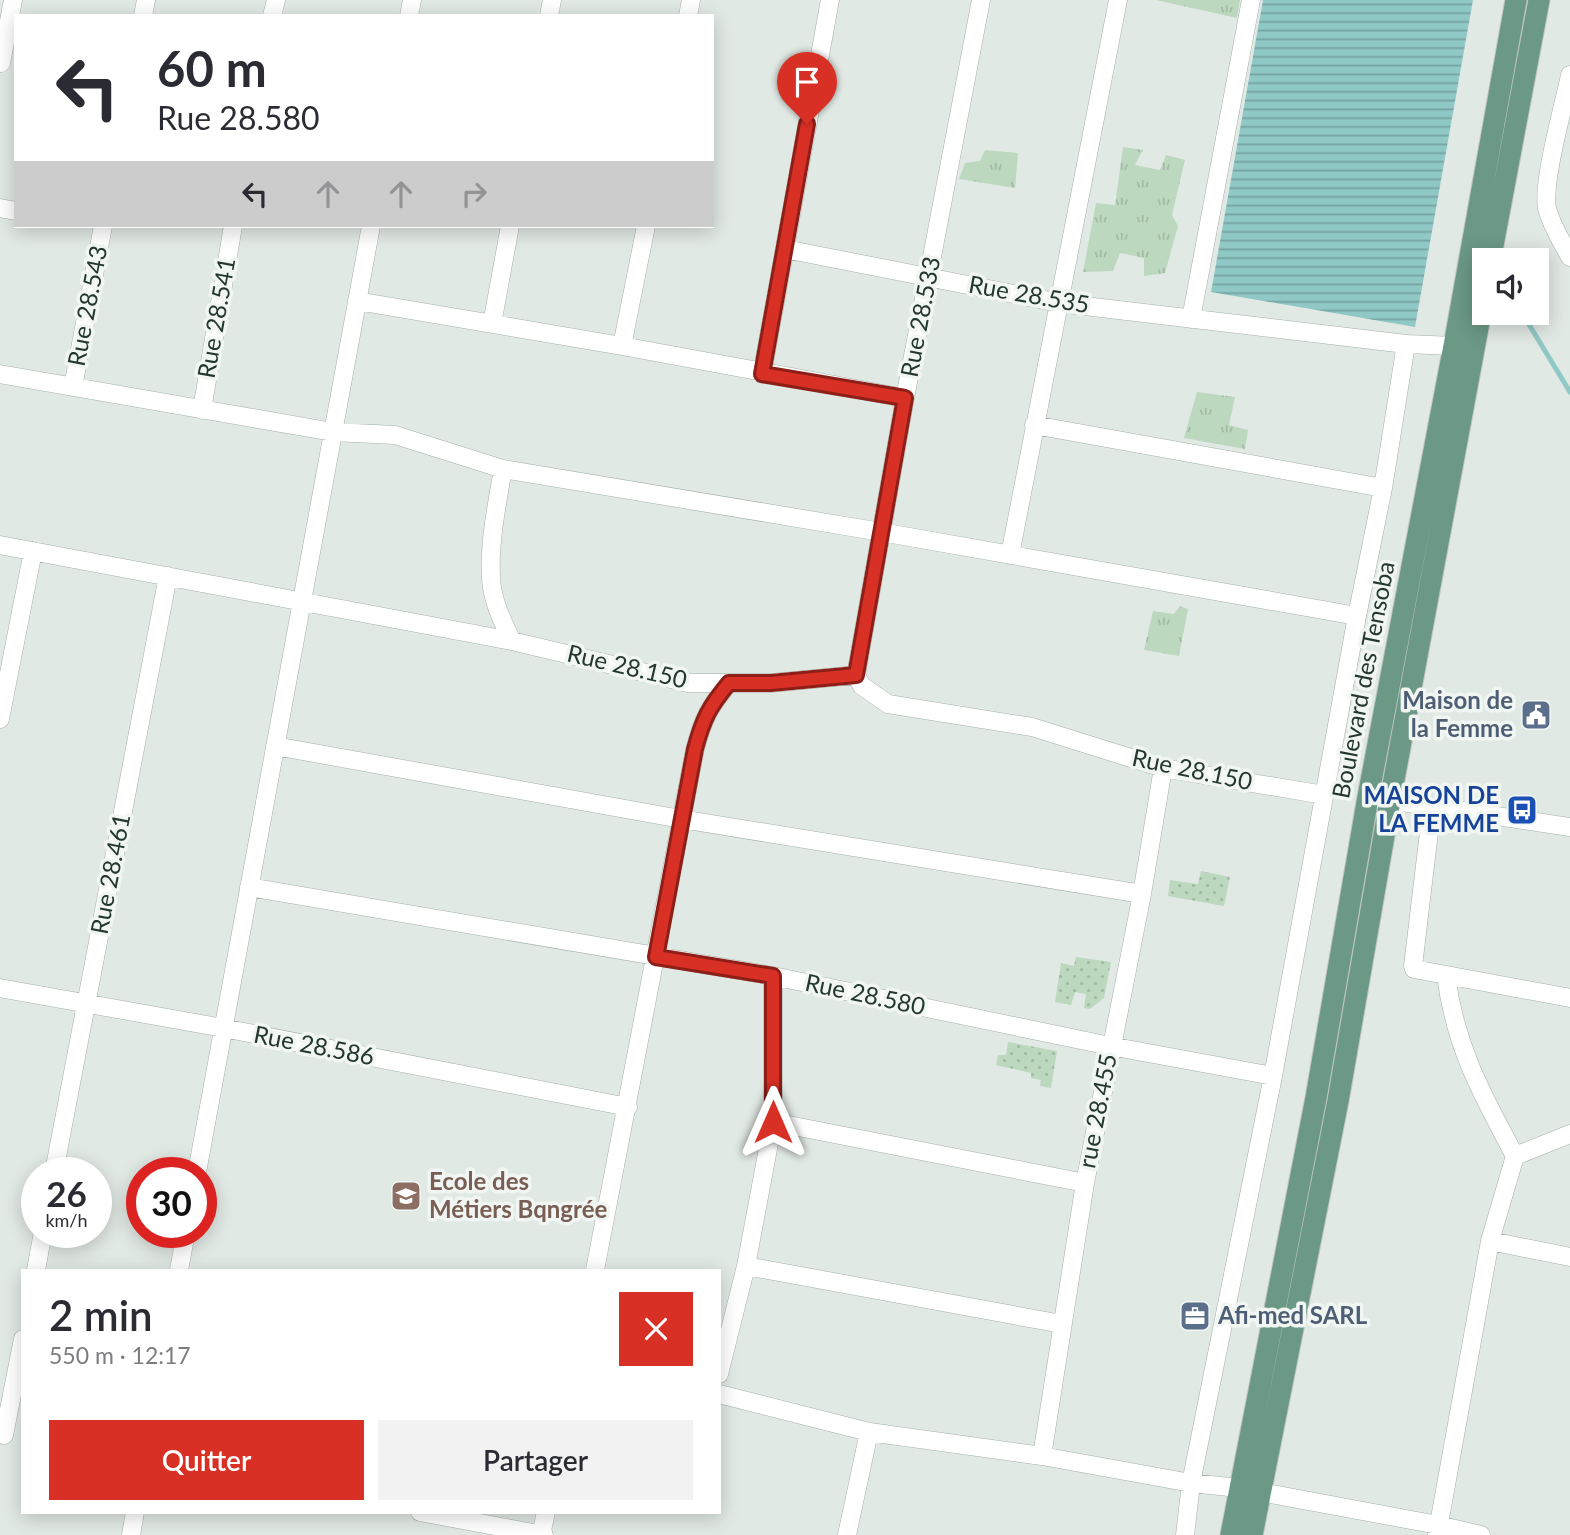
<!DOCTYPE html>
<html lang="fr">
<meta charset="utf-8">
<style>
body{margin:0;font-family:Lato,sans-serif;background:#f2f2f3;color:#2b2b33;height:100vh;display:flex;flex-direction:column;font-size:26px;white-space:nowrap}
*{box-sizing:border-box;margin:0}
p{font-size:23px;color:#7c7c81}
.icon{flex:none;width:38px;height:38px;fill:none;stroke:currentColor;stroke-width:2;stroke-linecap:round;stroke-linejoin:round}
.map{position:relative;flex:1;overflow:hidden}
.drawer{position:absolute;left:21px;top:1269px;width:700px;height:245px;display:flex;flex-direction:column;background:#fff;border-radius:0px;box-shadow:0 4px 18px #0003}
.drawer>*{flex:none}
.banner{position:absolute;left:14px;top:14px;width:700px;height:214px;border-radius:0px;box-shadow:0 4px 18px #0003;background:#fff;color:#2b2b33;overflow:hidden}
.buttons{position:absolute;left:1472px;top:248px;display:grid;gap:14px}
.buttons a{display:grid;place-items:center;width:77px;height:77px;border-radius:0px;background:#fff;box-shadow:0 4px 18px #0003;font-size:35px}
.speed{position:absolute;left:21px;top:1157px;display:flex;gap:14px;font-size:35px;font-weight:700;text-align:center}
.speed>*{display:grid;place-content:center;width:91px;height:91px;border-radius:50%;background:#fff;box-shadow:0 4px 18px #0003;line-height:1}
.speed small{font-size:18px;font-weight:400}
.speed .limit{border:10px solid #d22;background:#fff;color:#111}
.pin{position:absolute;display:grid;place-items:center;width:60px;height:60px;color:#fff;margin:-72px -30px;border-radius:50% 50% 50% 0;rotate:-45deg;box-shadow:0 0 7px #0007}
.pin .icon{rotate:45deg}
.me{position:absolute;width:77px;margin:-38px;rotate:0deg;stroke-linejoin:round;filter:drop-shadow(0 0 5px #0008)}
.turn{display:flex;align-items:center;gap:24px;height:147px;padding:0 28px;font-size:32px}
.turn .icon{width:91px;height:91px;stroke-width:2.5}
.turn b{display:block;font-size:49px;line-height:60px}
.lanes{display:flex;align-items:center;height:66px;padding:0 28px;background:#0003;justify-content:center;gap:35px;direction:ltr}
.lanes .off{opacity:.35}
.round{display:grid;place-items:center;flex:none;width:74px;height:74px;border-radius:0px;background:#f2f2f3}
.head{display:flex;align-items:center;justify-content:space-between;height:119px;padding:0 28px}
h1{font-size:42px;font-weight:600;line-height:52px}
.primary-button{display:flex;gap:14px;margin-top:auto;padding:14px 28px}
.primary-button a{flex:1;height:80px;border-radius:0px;background:#d93025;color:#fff;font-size:28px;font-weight:600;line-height:80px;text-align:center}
.primary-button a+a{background:#f2f2f3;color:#2b2b33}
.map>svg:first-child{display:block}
.grass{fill:url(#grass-dots)}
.park{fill:url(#park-tufts)}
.water{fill:url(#water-rules)}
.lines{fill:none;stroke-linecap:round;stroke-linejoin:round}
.stream{stroke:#90c8c6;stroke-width:5}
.street-casing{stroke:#a5b0aa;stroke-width:19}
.primary-casing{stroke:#bdc3c1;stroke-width:23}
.street{stroke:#fff;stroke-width:18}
.primary{stroke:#6b9985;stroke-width:21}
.route-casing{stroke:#8d1f18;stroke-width:18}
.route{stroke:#d93025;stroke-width:12}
.labels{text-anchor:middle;stroke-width:7;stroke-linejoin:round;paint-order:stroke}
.street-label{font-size:24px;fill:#24382f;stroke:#f1f6f3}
.service-label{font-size:24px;font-weight:bold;fill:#4e5e75;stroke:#f1f6f3;text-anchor:end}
.transit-label{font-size:24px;font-weight:bold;fill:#164399;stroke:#f1f6f3;text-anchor:end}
.education-label{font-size:24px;font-weight:bold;fill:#785e54;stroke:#f1f6f3;text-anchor:start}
</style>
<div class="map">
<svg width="1570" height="1535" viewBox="0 0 1570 1535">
<defs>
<pattern id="grass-dots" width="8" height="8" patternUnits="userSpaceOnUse" patternTransform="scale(1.75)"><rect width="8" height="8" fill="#bcd8bf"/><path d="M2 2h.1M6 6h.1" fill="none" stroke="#a1baa4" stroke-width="1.8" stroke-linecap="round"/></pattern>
<pattern id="park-tufts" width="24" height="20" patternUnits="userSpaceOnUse" patternTransform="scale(1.75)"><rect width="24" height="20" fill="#bcd8bf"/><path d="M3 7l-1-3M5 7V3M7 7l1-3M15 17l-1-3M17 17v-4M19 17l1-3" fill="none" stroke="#a1baa4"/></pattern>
<pattern id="water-rules" width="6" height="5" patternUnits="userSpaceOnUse" patternTransform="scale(1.75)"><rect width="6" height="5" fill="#90c8c6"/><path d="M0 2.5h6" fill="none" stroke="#75a3a1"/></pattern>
</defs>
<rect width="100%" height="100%" fill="#e1e9e4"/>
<path class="grass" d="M 1201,871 L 1230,877 L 1224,906 L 1168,896 L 1170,880 L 1198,884 Z
M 1076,957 L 1111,962 L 1104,998 L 1090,1009 L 1084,1008 L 1086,994 L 1075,992 L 1071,1005 L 1055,1002 L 1061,963 L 1074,966 Z
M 1008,1042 L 1057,1051 L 1051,1088 L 1040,1086 L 1041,1080 L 1031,1078 L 1031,1073 L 996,1065 L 998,1055 L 1006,1055 Z"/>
<path class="park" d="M 1156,0 L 1240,0 L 1237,18 Z
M 1123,147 L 1143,150 L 1135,165 L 1160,170 L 1166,155 L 1185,160 L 1172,215 L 1178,226 L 1165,273 L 1144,276 L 1144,258 L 1120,253 L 1113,271 L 1083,272 L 1096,203 L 1115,205 Z
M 985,150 L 1018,153 L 1015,188 L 959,179 L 965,163 L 980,161 Z
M 1197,392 L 1235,397 L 1229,425 L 1248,430 L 1245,449 L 1184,438 Z
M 1180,606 L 1188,609 L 1179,656 L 1144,650 L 1153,611 L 1174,614 Z"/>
<path class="water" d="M 1263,0 L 1473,0 L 1415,327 L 1211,292 Z"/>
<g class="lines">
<path class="stream" d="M 1522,313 L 1570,392"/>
<g class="street-casing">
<path id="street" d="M 143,16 L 146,0
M 272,16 L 276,0
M 409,16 L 412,0
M 549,16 L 552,0
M 688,16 L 691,0
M 1,63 L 13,0
M 1570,75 C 1564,105 1542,182 1547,208 C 1551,225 1562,242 1570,257
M 0,208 L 16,211
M 785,249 L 1059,303 L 1406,344 L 1454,346
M 357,301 L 622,346 L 905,398
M 1191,319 L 1251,0
M 492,324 L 510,226
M 622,346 L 646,226
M 0,374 L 333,432 L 395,435 L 503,469 L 881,532 L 1357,616
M 762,374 L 830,0
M 73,387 L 103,226
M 202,410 L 233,226
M 1034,425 L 1383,488
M 503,469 C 497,504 489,542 491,578 C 492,600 502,621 512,641
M 0,545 L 512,641 L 688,683 L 771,683 L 856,675 L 862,686 L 888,704 L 1032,727 L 1163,768 L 1324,795
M 1010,555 L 1118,0
M 856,675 L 905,398 L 981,0
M 0,719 L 33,551
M 275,746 L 681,819 L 1142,894
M 1368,797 L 1570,827
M 1432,807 L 1413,966 L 1414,969 L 1570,998
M 249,887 L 773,976 L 1110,1046 L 1273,1076
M 1446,975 C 1455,1047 1482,1094 1515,1156 L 1570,1134
M 0,988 L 223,1028 L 628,1107
M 773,1122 L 1085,1183
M 54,1172 L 168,576
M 197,1172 L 371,226
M 1490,1241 L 1570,1257
M 746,1266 L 1062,1324
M 36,1270 L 43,1232
M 179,1270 L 186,1232
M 595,1270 L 695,749 C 703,719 709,707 729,683
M 719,1374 L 746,1266 L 773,1122 L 773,976
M 719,1394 L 869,1432 L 1042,1456 L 1191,1483 L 1239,1488 L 1438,1525 L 1481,1535
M 4,1435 L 23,1339
M 1042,1456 L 1085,1183 L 1142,894 L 1163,768
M 420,1512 L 544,1535
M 131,1535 L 135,1512
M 541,1535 L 546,1512
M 847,1535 L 869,1432
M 1185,1535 L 1191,1483 L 1273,1076 L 1357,616 L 1383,488 L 1406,344
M 1437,1535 L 1490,1241 L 1515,1156"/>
</g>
<g class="primary-casing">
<path id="primary" d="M 1490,261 L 1539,0
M 1231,1535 L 1316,1098 L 1368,797 L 1454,346 L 1516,0
M 1252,1535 L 1338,1101 L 1390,801 L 1484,295"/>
</g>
<use href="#street" class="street"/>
<use href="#primary" class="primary"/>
</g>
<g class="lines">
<g class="route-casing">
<path id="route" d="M 773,1122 L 773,976 L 656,957 L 695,749 C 703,719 709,707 729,683 L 771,683 L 856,675 L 905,398 L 762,374 L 807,124"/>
</g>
<use href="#route" class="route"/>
</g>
<defs>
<g id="civic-square" transform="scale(1.575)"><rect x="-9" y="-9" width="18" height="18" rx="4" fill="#5c6f8a" stroke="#f1f6f3"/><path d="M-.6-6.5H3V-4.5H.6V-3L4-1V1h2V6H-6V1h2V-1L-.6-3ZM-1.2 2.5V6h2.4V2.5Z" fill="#fff"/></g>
<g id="bus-square" transform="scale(1.575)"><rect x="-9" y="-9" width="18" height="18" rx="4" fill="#1a4fb4" stroke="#f1f6f3"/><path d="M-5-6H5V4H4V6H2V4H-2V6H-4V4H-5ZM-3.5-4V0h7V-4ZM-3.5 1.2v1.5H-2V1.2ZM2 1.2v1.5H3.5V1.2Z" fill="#fff"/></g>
<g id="school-square" transform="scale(1.575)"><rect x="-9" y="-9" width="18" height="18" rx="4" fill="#8d6e63" stroke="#f1f6f3"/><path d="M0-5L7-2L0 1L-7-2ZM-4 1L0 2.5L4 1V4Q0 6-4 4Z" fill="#fff"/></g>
<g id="office-square" transform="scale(1.575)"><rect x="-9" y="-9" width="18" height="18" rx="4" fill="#5c6f8a" stroke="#f1f6f3"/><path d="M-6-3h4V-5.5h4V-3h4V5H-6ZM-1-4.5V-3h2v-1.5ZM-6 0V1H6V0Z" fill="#fff"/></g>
</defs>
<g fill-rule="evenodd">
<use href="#civic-square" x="1536" y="715"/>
<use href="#bus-square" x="1522" y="810"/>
<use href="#school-square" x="406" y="1196"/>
<use href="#office-square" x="1195" y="1316"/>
</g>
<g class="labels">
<g class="street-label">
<text transform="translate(1029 295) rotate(10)" y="8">Rue 28.535</text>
<text transform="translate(88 306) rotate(-79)" y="8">Rue 28.543</text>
<text transform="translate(921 317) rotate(-79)" y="8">Rue 28.533</text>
<text transform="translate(217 318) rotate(-80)" y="8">Rue 28.541</text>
<text transform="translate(627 667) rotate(13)" y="8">Rue 28.150</text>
<text transform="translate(1364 680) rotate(-79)" y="8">Boulevard des Tensoba</text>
<text transform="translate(1192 770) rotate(12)" y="8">Rue 28.150</text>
<text transform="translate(111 874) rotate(-79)" y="8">Rue 28.461</text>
<text transform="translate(865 995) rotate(12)" y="8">Rue 28.580</text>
<text transform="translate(314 1046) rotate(11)" y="8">Rue 28.586</text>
<text transform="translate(1098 1111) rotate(-79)" y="8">rue 28.455</text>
</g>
<g class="service-label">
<text x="1513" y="709">Maison de<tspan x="1513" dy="28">la Femme</tspan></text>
<text x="1218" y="1324" text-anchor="start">Afi-med SARL</text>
</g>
<g class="transit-label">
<text x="1499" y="804">MAISON DE<tspan x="1499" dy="28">LA FEMME</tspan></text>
</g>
<g class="education-label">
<text x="429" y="1190">Ecole des<tspan x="429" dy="28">Métiers Bqngrée</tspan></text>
</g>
</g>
</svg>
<div class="buttons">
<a><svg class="icon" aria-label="sound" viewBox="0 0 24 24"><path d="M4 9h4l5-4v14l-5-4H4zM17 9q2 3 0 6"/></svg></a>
</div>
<div class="speed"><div>26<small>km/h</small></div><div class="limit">30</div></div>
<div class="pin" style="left:807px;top:124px;background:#d93025"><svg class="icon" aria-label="arrive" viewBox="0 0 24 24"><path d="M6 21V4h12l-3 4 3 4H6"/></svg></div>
<svg class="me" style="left:773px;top:1122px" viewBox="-20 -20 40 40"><path d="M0-17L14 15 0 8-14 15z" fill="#d93025" stroke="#fff" stroke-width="4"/></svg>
<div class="banner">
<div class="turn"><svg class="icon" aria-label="left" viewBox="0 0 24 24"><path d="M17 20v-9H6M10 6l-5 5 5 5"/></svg><div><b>60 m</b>Rue 28.580</div></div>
<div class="lanes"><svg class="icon" aria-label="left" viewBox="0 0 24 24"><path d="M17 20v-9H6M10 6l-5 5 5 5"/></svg><svg class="icon off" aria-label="ahead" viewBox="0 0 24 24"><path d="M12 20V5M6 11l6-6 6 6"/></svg><svg class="icon off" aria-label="ahead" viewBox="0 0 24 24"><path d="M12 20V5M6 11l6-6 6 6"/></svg><svg class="icon off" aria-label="right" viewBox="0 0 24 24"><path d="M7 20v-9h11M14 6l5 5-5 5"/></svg></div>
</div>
<section class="drawer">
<div class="head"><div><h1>2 min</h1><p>550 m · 12:17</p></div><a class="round" style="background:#d93025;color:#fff"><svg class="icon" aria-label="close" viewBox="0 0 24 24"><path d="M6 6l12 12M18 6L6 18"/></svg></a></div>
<div class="primary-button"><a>Quitter</a><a>Partager</a></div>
</section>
</div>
